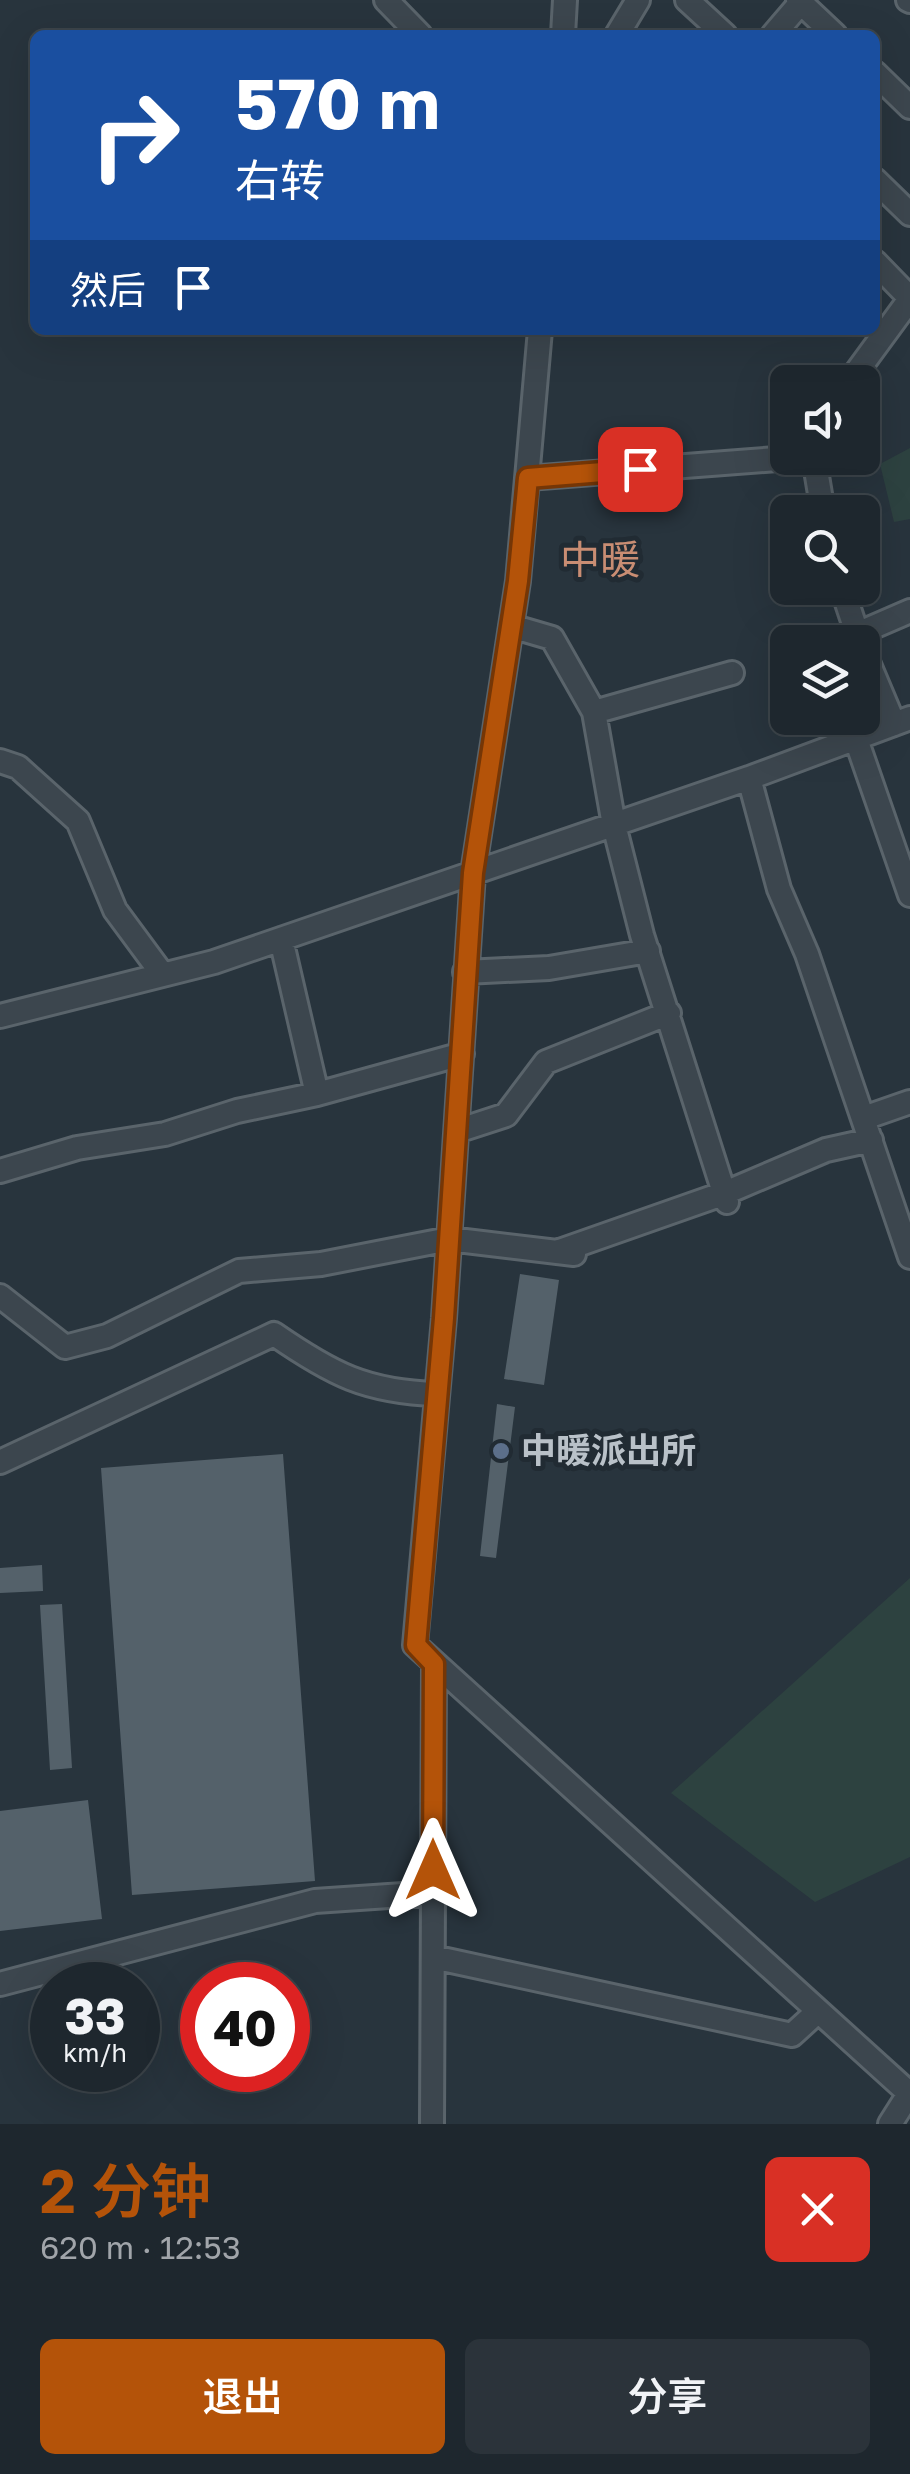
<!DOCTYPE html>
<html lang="zh">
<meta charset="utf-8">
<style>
body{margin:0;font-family:"Golos Text","Noto Sans SC",sans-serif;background:#2b333a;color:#f1f3f6;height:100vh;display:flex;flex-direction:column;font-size:38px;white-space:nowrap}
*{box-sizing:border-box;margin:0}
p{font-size:32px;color:#a1a5aa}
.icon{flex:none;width:55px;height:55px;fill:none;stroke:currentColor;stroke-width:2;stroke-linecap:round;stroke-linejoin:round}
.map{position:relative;height:2124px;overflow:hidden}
.panel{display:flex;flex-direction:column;background:#1e272e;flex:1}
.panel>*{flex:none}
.hud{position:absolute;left:30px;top:30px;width:850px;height:305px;border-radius:15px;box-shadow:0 10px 40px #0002,0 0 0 2px #3c444a;background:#1a4fa0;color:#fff;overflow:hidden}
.fabs{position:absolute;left:770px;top:365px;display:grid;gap:20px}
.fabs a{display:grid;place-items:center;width:110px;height:110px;border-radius:15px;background:#1e272e;box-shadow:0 10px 40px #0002,0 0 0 2px #3c444a;font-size:50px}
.speed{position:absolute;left:30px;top:1962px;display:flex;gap:20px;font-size:50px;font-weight:700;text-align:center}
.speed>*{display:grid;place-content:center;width:130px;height:130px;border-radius:50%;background:#1e272e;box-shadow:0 10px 40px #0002,0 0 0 2px #3c444a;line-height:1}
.speed small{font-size:25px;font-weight:400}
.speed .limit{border:15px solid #d22;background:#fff;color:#111}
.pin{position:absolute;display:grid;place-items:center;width:85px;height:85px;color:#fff;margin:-42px;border-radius:20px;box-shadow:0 5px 15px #0006}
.me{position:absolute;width:110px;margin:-55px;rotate:0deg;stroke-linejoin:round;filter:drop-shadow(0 0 8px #0008)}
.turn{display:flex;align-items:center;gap:35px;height:210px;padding:0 40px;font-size:45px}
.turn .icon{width:130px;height:130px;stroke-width:2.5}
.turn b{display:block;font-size:70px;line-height:85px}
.then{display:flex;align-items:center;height:95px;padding:0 40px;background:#0003;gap:20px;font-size:38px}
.round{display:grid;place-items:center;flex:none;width:105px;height:105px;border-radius:15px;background:#2b333a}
.headline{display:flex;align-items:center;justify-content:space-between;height:170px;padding:0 40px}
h1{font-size:60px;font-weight:600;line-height:75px;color:#b45309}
.primary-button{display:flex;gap:20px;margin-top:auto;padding:20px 40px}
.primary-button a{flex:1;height:115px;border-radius:15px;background:#b45309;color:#fff;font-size:40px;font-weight:600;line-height:115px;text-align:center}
.primary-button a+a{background:#2b333a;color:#f1f3f6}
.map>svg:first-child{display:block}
.green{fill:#2d4240}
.building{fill:#54616a}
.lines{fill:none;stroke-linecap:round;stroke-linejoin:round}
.minor-casing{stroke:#5a646b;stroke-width:28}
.minor{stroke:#3c464e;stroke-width:22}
.route-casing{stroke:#753606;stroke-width:25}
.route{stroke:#b45309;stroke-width:18}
.service-dot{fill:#5c6f8a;stroke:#212b33;stroke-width:4}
.labels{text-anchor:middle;stroke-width:10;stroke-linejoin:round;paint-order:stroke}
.poi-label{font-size:35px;font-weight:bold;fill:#b9c1c8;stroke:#212b33;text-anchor:start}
.quarter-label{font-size:40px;fill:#c98d73;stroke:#212b33}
</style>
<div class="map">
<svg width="910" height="2124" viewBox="0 0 910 2124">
<rect width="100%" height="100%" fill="#28343d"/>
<path class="green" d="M 910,448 L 910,519 L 894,522 L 880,464 Z
M 910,1578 L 910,1857 L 815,1902 L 671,1793 Z"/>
<path class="building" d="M 520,1274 L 559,1280 L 544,1385 L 504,1379 Z
M 497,1404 L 515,1407 L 496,1558 L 480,1556 Z
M 283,1454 L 315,1881 L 132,1895 L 101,1468 Z
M 42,1565 L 43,1591 L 0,1593 L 0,1568 Z
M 62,1604 L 72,1768 L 50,1770 L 40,1605 Z
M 88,1800 L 102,1919 L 0,1931 L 0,1811 Z"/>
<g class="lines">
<g class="minor-casing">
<path id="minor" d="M 386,0 L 420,35
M 687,0 L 725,35
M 798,0 L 835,35
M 908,0 L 910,1
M 563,35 L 565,0
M 617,35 L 638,0
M 773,35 L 803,0
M 875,73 L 910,107
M 875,180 L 910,214
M 875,262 L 910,298
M 540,330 L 518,581 L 473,873 L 444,1318 L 415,1645 L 910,2094
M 850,381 L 910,299
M 814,458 L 823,512
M 528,478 L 790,458
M 842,588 L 860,642
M 511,626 L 552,638 L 594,712 L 732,673
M 857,634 L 910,611
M 862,648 L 894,724
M 594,712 L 614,825 L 642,935 L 727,1202
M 856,739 L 910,895
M 0,761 L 18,767 L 78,821 L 115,910 L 163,975
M 749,778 L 779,889 L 807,954 L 910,1257
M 281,939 L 317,1094 L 462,1054
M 465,972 L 549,968 L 648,951
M 0,1016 L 214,962 L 749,778 L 910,718
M 864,1118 L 910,1102
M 457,1131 L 506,1115 L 546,1062 L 669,1013
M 0,1171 L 77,1148 L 165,1134 L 237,1111 L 317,1094
M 557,1252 L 725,1193 L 826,1150 L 871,1140
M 0,1296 L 65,1347 L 107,1336 L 239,1271 L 321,1264 L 449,1239 L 574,1254
M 0,1462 L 274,1334 C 332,1374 366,1392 437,1394
M 433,1957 L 792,2035 L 816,2013
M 0,1984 L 315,1901 L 433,1893
M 432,2124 L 434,1665
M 890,2124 L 909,2094"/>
</g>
<use href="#minor" class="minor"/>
</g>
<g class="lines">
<g class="route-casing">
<path id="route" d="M 433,1870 L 434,1664 L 416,1645 L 444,1318 L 473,873 L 518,581 L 528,478 L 640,469"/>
</g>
<use href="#route" class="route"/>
</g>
<circle class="service-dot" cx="501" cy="1451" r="10"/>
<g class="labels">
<g class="poi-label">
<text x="521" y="1463">中暖派出所</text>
</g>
<g class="quarter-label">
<text x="600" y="574">中暖</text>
</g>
</g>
</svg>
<div class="fabs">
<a><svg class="icon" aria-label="sound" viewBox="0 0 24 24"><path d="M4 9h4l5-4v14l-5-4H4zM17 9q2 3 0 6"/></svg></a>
<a><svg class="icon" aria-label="search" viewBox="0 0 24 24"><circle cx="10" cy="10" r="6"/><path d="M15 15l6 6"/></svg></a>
<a><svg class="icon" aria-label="layers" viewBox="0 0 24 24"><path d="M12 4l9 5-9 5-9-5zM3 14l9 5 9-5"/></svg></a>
</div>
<div class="speed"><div>33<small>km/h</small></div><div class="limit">40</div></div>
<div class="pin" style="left:640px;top:469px;background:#d93025"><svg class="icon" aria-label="arrive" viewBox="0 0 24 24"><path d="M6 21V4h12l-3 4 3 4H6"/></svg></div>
<svg class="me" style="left:433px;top:1870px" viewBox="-20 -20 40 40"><path d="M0-17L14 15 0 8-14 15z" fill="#b45309" stroke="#fff" stroke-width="4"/></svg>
<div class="hud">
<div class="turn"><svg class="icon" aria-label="right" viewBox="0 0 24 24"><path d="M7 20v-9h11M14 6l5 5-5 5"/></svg><div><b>570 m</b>右转</div></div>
<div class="then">然后<svg class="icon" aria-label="arrive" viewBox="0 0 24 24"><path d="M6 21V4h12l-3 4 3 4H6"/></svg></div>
</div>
</div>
<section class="panel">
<div class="headline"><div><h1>2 分钟</h1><p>620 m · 12:53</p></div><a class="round" style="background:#d93025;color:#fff"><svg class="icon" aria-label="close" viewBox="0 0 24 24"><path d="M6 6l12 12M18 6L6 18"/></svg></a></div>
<div class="primary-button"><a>退出</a><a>分享</a></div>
</section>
